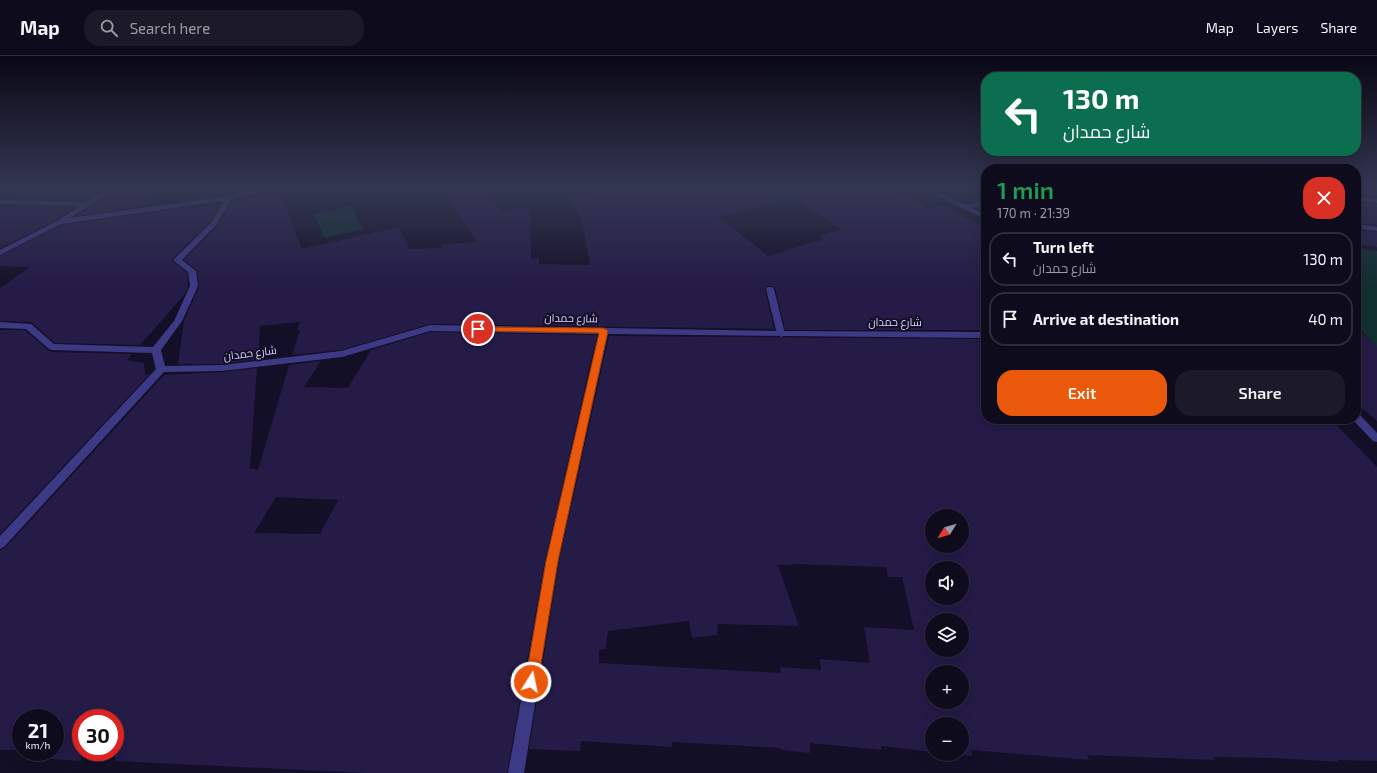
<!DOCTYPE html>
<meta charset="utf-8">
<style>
body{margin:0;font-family:"Exo 2",Cairo,sans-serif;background:#1c1929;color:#f1f3f6;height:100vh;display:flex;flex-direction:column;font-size:15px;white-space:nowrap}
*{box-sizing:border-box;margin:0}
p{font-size:13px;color:#9b9ba3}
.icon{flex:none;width:22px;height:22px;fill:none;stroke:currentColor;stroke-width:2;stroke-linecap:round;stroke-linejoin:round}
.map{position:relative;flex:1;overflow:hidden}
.sheet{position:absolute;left:981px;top:108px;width:380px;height:260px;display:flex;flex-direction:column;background:#0e0b1c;border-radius:16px;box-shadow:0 4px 16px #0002,0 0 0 1px #2e2b3b}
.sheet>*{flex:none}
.hud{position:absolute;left:981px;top:16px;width:380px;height:84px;border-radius:16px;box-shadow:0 4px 16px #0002,0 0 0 1px #2e2b3b;background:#0b6e4f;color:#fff;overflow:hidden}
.needle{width:26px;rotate:233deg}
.buttons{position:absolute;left:925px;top:453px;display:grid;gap:8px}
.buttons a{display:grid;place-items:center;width:44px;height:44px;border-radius:50%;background:#0e0b1c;box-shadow:0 4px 16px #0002,0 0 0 1px #2e2b3b;font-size:20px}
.speed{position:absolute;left:12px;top:653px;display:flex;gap:8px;font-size:20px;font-weight:700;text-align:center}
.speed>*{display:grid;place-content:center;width:52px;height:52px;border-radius:50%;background:#0e0b1c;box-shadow:0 4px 16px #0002,0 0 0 1px #2e2b3b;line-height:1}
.speed small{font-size:10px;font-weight:400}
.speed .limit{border:6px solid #d22;background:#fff;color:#111}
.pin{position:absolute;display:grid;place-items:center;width:34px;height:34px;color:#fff;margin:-17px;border:2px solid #fff;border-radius:50%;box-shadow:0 1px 4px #0007}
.me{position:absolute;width:44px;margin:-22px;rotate:10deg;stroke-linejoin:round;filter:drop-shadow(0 0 3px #0008)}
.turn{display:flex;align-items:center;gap:14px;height:84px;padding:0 16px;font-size:18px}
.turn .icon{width:52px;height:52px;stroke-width:2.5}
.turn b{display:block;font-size:28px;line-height:34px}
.round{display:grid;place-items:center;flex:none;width:42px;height:42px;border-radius:16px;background:#1c1929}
.head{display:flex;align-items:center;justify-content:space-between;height:68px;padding:0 16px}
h1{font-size:24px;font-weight:600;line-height:30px;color:#1e9e55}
.action{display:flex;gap:8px;margin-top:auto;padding:8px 16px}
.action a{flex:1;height:46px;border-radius:16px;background:#ea580c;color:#fff;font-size:16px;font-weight:600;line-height:46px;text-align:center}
.action a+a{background:#1c1929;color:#f1f3f6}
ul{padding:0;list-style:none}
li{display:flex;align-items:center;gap:12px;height:54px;margin:0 8px 6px;padding:0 8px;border:2px solid #2e2b3b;border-radius:16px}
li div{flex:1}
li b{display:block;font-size:15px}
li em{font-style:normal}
header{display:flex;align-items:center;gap:24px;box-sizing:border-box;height:56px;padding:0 20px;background:#0e0b1c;border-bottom:1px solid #2e2b3b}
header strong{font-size:19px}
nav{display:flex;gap:22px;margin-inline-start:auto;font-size:14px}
.search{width:280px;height:36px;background:#1c1929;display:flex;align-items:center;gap:10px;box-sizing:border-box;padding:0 14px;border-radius:16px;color:#9b9ba3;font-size:15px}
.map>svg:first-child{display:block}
.green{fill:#12302f}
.building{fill:#241b47;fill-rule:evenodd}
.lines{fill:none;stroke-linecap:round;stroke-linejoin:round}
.lane{fill:#3d3a85;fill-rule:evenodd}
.street{fill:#3d3a85;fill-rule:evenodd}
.route{fill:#ea580c;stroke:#983908}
.labels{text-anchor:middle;stroke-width:4;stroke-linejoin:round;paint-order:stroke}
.street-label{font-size:11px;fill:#d9d4ff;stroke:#130f26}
</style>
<header>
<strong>Map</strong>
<div class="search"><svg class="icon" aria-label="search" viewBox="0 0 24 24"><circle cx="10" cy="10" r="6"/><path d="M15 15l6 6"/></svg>Search here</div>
<nav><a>Map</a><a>Layers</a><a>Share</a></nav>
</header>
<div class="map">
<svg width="1377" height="717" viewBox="0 0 1377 717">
<rect width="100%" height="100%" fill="#130f26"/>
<path class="green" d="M 351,150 L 363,173 L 325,182 L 314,158 Z
M 1356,192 L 1377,195 L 1377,292 L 1356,268 Z"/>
<path class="building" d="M 30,133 L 106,133 L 87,144 L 13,143 Z
M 116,133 L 158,133 L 140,147 L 150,147 L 145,150 L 77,160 Z
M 441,133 L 482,133 L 503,156 L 530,150 L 531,203 L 539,202 L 539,208 L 590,209 L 582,165 L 568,141 L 606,133 L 891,133 L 929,153 L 941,150 L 986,171 L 986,274 L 785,274 L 775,232 L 773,230 L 767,230 L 765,233 L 774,273 L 430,268 L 341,294 L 292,299 L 300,274 L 297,274 L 300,266 L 260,270 L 258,303 L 222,308 L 178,308 L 184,265 L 199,230 L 197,214 L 184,204 L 217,170 L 231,147 L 276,137 L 282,146 L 284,146 L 302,193 L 399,171 L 409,193 L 441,192 L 442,188 L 477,186 ZM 792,142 L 842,174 L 819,180 L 824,183 L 768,200 L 719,161 Z
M 1356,133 L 1377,133 L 1377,141 L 1356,139 Z
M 1356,146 L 1377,148 L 1377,169 L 1356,167 Z
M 220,149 L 210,166 L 172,203 L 172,205 L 187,217 L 188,230 L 185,238 L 140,289 L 55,287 L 31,266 L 0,265 L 0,232 L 30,211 L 0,210 L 0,200 L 61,169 L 188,152 Z
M 0,150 L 1,150 L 75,151 L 56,164 L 0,192 Z
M 1356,174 L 1377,176 L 1377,191 L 1356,188 Z
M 1356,271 L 1377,290 L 1377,365 L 1356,347 Z
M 0,274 L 25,274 L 48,294 L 52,296 L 132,298 L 127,304 L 144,307 L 145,319 L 149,319 L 0,478 Z
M 430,276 L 597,279 L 545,505 L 507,717 L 367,717 L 115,705 L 115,662 L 81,662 L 81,705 L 49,703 L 55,696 L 55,662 L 21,662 L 21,694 L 0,694 L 0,494 L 5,492 L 164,319 L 222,316 L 257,312 L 250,412 L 258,414 L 289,309 L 321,305 L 304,331 L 348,332 L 371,294 ZM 276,441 L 338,444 L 320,478 L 254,477 Z
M 609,280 L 986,283 L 986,363 L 1331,363 L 1377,411 L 1377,705 L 1338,704 L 1339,706 L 1277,702 L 1213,701 L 1215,704 L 1087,699 L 1089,704 L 971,694 L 972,700 L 955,698 L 962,698 L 962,668 L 932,668 L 932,696 L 881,690 L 881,694 L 810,687 L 810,697 L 781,694 L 781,692 L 672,686 L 672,691 L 581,685 L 580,695 L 529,693 L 559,505 ZM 932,460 L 962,460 L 962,490 L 932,490 ZM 793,508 L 886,511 L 888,521 L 902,521 L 914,574 L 864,571 L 870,607 L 820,603 L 821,614 L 780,611 L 781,617 L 599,607 L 599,594 L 606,593 L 608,575 L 689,565 L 692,582 L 717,579 L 718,568 L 799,570 L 778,509 L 793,509 ZM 932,512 L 962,512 L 962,542 L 932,542 ZM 932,564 L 962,564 L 962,594 L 932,594 ZM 932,616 L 962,616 L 962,646 L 932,646 Z"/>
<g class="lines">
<path class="lane" d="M 767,231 L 773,231 L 774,233 L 785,278 L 784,280 L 781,281 L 777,278 L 766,233 Z"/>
<path class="street" d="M 108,133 L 115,133 L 70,162 L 229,140 L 257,133 L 266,133 L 232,143 L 216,169 L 182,204 L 196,215 L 198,230 L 182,265 L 161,294 L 165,310 L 222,309 L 341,295 L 430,269 L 781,275 L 986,276 L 986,282 L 608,278 L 558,505 L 524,717 L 508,717 L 546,505 L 599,278 L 430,275 L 342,301 L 222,315 L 164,316 L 4,491 L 0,493 L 0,480 L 156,313 L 152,297 L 52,294 L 49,293 L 26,273 L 0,272 L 0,266 L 31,268 L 54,288 L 153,291 L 174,265 L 190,230 L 188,216 L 173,204 L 211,167 L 224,145 L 61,168 L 0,199 L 0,194 L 57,165 L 80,150 L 0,148 L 0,144 L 87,146 Z
M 925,133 L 932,133 L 965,149 L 986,145 L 986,149 L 971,152 L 986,159 L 986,164 Z
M 1356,140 L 1377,143 L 1377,147 L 1356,144 Z
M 1356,168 L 1377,171 L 1377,175 L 1356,172 Z
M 1356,358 L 1360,359 L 1377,377 L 1377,386 L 1373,385 L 1352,363 L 1356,363 Z"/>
</g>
<linearGradient id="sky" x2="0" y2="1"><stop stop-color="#0a0815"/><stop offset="0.57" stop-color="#333752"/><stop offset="1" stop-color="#333752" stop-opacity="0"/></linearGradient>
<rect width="1377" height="233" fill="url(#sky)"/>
<path class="route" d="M 475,271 L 604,272 L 608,275 L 558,505 L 538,626 L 536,630 L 531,632 L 527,630 L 525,626 L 546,505 L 599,277 L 478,275 L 474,273 Z"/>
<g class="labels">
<g class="street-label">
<text transform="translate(571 262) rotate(1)" y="4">شارع حمدان</text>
<text x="895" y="270">شارع حمدان</text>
<text transform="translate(250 297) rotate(-7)" y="4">شارع حمدان</text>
</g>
</g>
</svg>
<div class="buttons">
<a><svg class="needle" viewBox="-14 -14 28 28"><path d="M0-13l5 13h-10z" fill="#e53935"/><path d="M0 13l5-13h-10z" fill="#9b9ba3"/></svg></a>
<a><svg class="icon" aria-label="sound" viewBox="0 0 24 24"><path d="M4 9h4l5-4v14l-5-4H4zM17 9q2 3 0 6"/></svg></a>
<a><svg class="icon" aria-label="layers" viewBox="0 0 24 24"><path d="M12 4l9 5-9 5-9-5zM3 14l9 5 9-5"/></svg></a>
<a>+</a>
<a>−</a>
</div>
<div class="speed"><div>21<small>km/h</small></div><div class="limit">30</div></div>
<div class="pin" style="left:478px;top:273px;background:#d93025"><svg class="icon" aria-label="arrive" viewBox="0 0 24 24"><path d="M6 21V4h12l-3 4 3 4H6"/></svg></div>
<svg class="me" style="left:531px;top:626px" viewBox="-20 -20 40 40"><circle r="17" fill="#ea580c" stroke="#fff" stroke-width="3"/><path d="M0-11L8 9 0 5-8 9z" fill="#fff"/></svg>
<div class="hud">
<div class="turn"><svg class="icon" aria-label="left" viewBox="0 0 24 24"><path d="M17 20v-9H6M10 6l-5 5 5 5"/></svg><div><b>130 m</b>شارع حمدان</div></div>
</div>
<section class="sheet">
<div class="head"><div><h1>1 min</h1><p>170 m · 21:39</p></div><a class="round" style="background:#d93025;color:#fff"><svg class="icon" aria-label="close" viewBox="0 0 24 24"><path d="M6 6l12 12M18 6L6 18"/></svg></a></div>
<ul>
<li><svg class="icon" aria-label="left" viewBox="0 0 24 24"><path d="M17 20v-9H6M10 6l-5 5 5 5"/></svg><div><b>Turn left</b><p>شارع حمدان</p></div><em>130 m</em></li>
<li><svg class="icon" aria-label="arrive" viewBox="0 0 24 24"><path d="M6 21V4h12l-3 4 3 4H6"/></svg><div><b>Arrive at destination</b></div><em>40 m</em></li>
</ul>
<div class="action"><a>Exit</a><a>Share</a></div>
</section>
</div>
